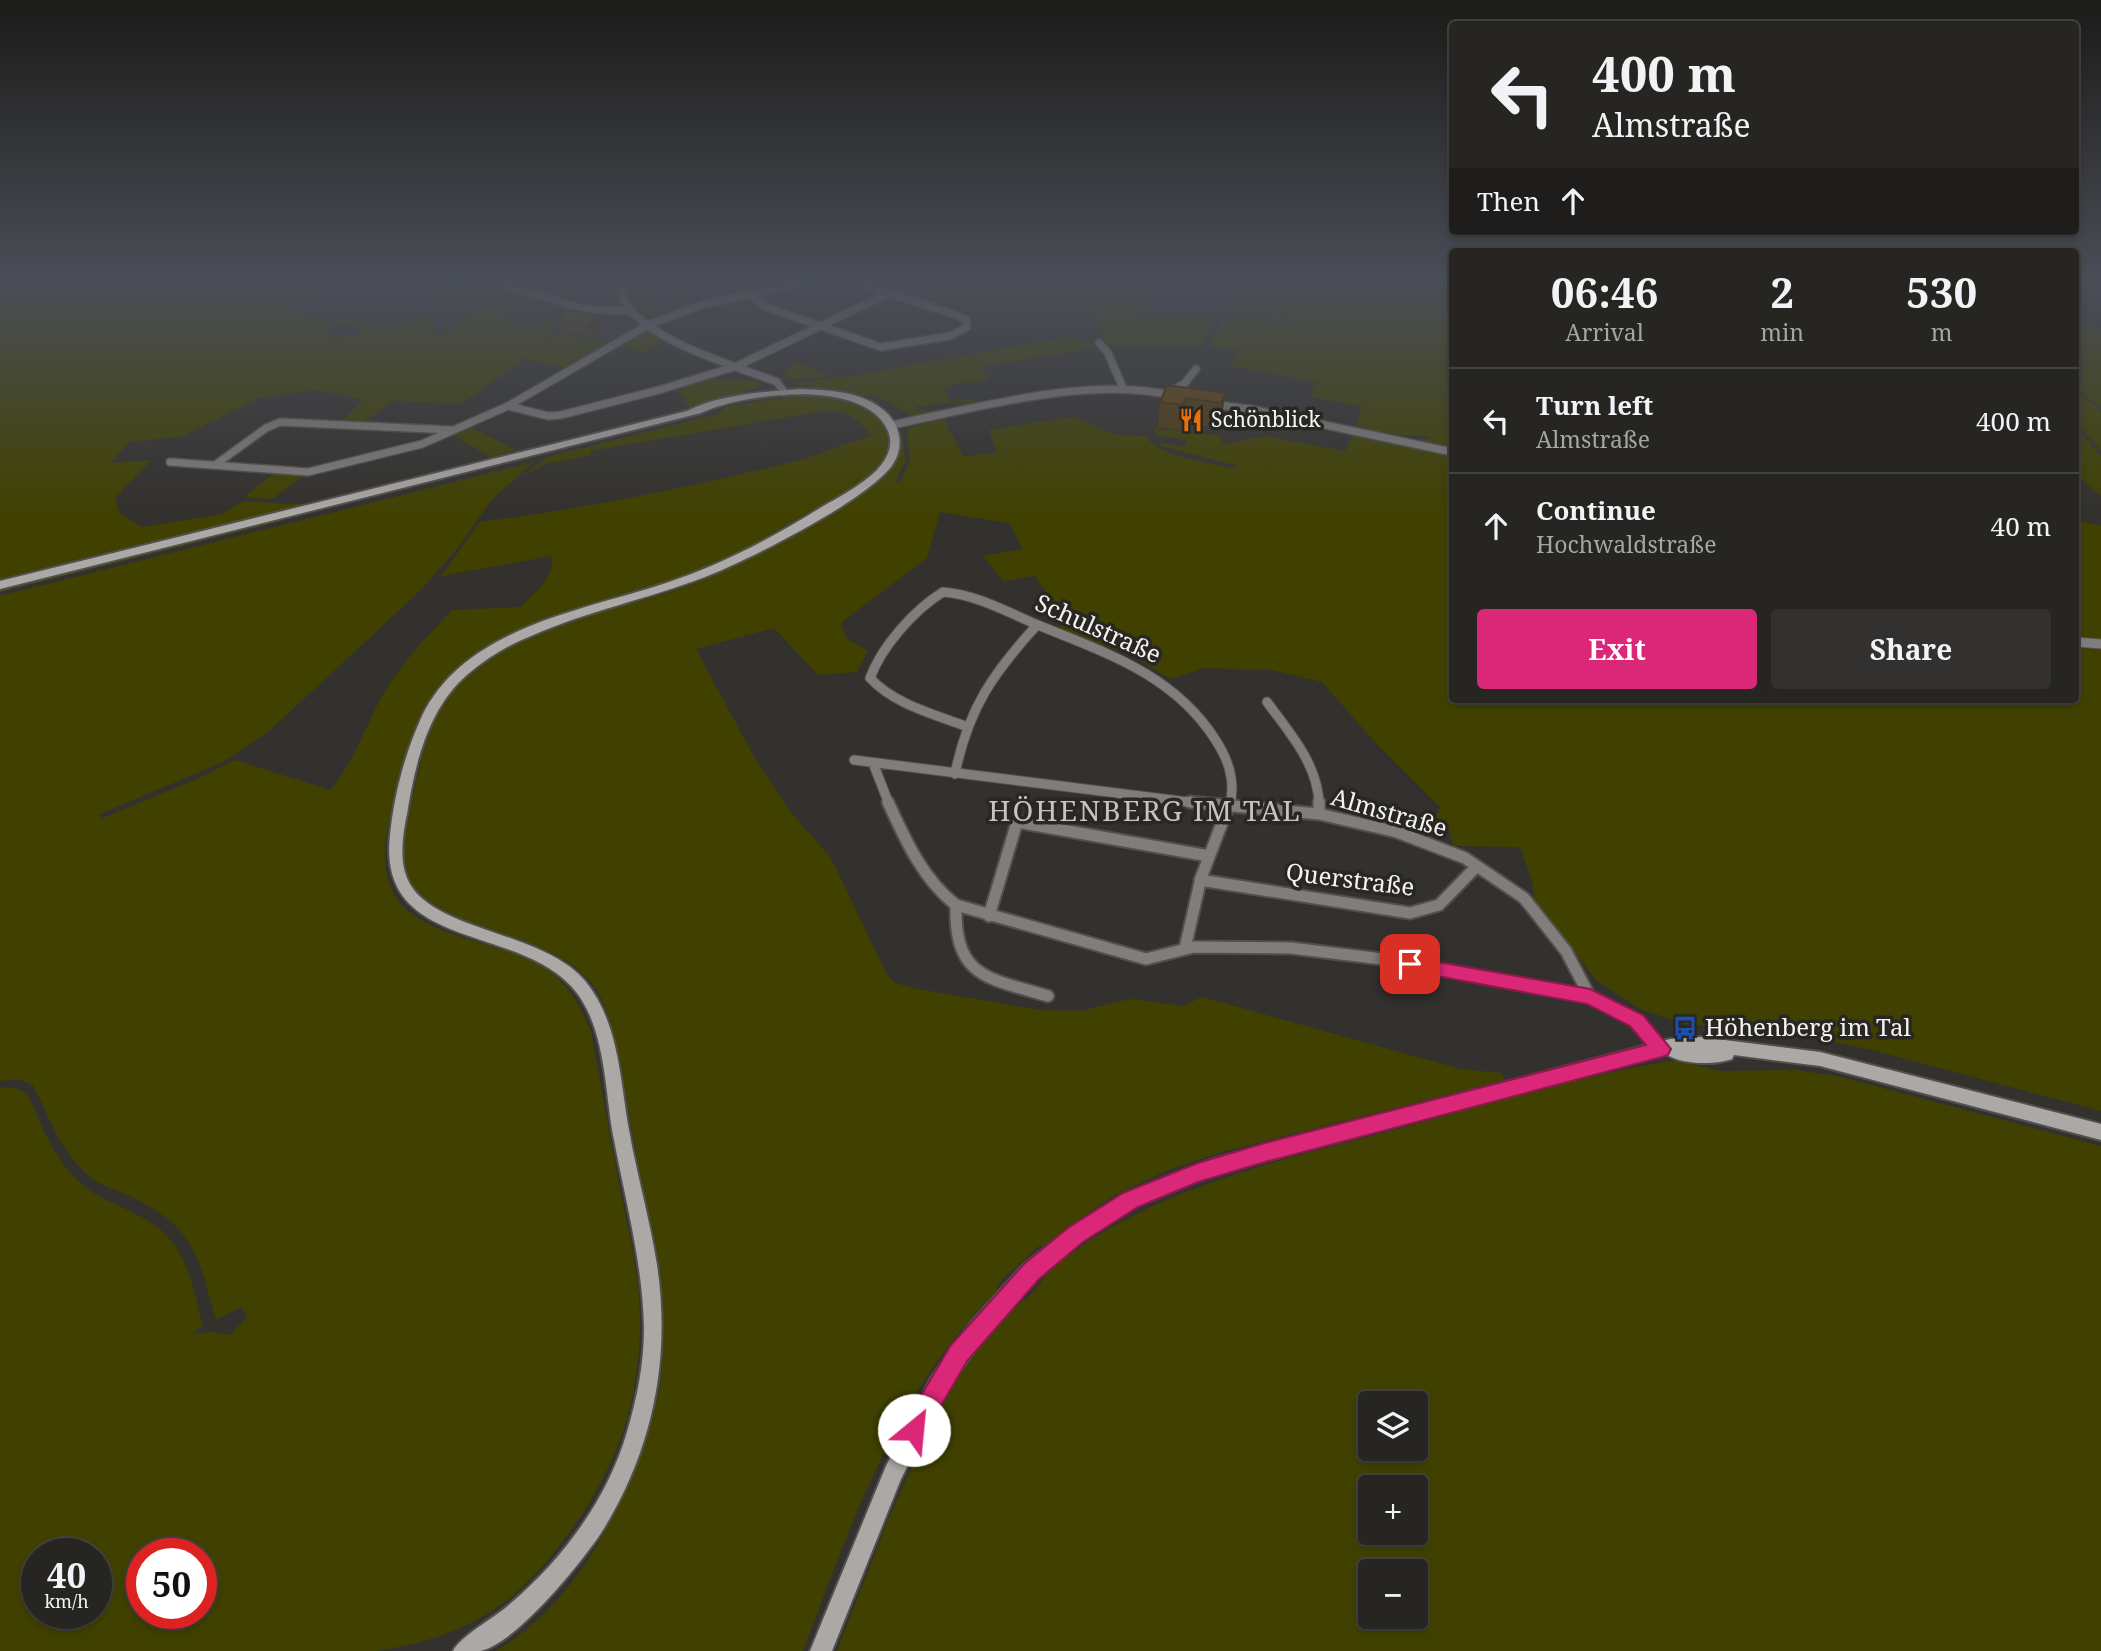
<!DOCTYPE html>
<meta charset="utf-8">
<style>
body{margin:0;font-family:"Noto Serif",serif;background:#32312f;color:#f1f3f6;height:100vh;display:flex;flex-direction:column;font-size:26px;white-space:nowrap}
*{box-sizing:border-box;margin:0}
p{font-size:23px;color:#a4a5a5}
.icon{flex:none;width:38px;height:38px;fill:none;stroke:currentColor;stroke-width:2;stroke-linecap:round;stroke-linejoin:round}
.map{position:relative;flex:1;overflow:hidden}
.panel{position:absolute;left:1449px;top:248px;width:630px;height:455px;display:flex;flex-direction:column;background:#262522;border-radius:7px;box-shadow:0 4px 10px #0003,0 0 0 2px #424240}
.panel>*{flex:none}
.hud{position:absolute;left:1449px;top:21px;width:630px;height:214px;border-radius:7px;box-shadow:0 4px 10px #0003,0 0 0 2px #424240;background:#262522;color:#f1f3f6;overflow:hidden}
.buttons{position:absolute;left:1358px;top:1391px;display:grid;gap:14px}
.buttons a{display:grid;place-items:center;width:70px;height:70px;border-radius:7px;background:#262522;box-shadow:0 4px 10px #0003,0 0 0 2px #424240;font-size:35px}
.speed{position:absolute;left:21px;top:1538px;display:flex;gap:14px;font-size:35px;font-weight:700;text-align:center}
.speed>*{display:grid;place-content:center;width:91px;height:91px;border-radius:50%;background:#262522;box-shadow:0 4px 10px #0003,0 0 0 2px #424240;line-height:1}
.speed small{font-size:18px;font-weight:400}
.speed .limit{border:10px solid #d22;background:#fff;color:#111}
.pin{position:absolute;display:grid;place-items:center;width:60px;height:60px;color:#fff;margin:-30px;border-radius:14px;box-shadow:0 4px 10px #0006}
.me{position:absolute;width:77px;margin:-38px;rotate:28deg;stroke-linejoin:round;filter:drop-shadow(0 0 5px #0008)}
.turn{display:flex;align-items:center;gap:24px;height:147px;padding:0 28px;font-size:32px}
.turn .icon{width:91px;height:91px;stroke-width:2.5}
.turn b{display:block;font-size:49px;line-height:60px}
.then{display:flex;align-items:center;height:66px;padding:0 28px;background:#0003;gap:14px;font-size:26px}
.eta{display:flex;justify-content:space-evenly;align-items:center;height:119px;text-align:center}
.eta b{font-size:42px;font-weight:700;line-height:49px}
.cta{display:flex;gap:14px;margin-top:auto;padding:14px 28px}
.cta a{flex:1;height:80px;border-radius:7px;background:#db2777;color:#fff;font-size:28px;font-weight:700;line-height:80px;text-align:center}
.cta a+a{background:#32312f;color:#f1f3f6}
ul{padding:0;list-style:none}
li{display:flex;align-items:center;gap:21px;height:105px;padding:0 28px;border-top:2px solid #424240}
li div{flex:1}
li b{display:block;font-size:26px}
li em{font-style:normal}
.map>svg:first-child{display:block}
.built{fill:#3c372d}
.green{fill:#404100;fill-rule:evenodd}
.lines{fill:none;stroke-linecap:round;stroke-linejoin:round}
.street-far2-casing{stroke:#52504c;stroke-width:10}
.street-far1-casing{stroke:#52504c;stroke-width:11}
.street-casing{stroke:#52504c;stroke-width:15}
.secondary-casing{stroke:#52504c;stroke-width:4}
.street-far2{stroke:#807d7c;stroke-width:7}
.street-far1{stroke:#807d7c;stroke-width:9}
.street{stroke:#807d7c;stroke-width:11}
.secondary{fill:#aca8a6;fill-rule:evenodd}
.wall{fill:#533b0f}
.shaded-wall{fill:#44300d}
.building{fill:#614512;stroke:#44300d;stroke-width:2}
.route{fill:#db2777;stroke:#8e194d;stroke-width:2}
.labels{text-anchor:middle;stroke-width:7;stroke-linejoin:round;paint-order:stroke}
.far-poi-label{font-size:21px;fill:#f5f4f1;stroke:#292723;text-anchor:start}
.street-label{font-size:24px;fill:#f5f4f1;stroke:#292723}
.poi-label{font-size:24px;fill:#f5f4f1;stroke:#292723;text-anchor:start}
.quarter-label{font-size:28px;letter-spacing:2px;fill:#c7c4bf;stroke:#292723}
</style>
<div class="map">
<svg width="2101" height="1651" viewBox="0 0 2101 1651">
<rect width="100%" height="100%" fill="#33312d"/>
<path class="built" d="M 616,316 L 630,320 L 638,325 L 608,344 L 591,340 Z"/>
<path class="green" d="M 0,282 L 343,282 L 309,292 L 283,307 L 295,311 L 294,314 L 309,310 L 308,317 L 318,320 L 351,317 L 349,324 L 325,327 L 324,330 L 331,337 L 359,335 L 361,329 L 354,328 L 355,317 L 361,317 L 362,324 L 367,327 L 402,323 L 411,317 L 425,319 L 426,316 L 432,315 L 436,319 L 433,332 L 438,332 L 437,337 L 478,308 L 450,310 L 451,307 L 481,304 L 482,307 L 495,304 L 516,292 L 505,300 L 508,301 L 505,304 L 515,307 L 525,302 L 516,298 L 522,294 L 534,298 L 511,312 L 502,313 L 505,314 L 501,317 L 517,321 L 514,324 L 532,328 L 544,317 L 559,320 L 570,313 L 556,309 L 564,307 L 575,309 L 576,312 L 556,327 L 547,328 L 553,333 L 545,340 L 559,332 L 608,344 L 566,368 L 523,359 L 462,404 L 393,401 L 363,423 L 340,422 L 364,400 L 317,390 L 259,398 L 184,436 L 129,442 L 111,463 L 151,460 L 115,498 L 120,514 L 143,527 L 222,514 L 242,501 L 312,505 L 0,581 Z
M 439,282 L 487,282 L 506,288 L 493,295 L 468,300 L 469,295 L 480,293 L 458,290 L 462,289 L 463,283 L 448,284 L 447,290 L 465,293 L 428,296 L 441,290 L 442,283 Z
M 628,282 L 675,283 L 686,305 L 652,318 L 636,302 L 632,293 L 637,293 L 652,311 L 666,310 L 682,304 L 673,285 L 630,289 Z
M 929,282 L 1062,282 L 1073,297 L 1020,301 L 1021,304 L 1010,305 Z
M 1070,282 L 1139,282 L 1140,299 L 1080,298 Z
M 1252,282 L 1452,282 L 1452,448 L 1413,439 L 1430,439 L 1427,436 L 1399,435 L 1356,427 L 1362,406 L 1310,397 L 1315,382 L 1230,366 L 1238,350 L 1209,347 L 1225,314 L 1286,322 L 1286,320 L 1283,320 L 1286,312 L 1284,312 L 1280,319 L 1242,313 L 1252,293 L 1294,299 L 1254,291 L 1261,287 L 1308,293 L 1308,295 L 1320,293 L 1260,284 L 1248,295 L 1237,311 L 1226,312 Z
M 1144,302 L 1142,311 L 1133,315 L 1216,317 L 1202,346 L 1108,346 L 1088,316 L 1094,315 L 1087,310 L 1089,305 L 1094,303 Z
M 2076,325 L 2101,330 L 2101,407 L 2076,388 Z
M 646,330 L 668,339 L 642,353 L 618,344 Z
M 1072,336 L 1101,347 L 981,367 L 990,380 L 944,386 L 949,401 L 972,399 L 978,406 L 962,409 L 962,402 L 917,406 L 916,410 L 950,411 L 916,418 L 873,394 L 869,397 L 834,389 L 789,384 L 862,374 Z
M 797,362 L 833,376 L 782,380 L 789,376 L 781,372 Z
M 713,377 C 728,382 756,377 765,385 L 690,409 L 678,390 L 685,388 L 684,385 Z
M 2076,391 L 2101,411 L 2101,450 L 2076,421 Z
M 797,395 C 827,396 885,402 889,442 C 890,453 879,468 871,475 C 852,491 826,503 804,515 C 768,536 730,559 691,574 C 615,605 524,612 461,667 C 419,704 411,735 397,787 C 390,816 378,856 390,886 C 411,941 509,939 552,973 C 572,989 582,1009 591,1032 C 601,1083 609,1133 619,1184 C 626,1222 637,1260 639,1299 C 645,1394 619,1467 563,1541 C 510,1611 462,1637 377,1651 L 0,1651 L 0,1088 C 13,1087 21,1087 29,1097 C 46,1136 60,1174 99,1196 C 122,1209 150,1217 168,1237 C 190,1261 195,1296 203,1326 L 191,1334 L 212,1332 L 230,1335 L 247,1317 L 241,1307 L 216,1320 C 198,1257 196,1228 132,1197 C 118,1190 102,1187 89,1176 C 60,1151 50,1118 33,1085 L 17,1079 L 0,1081 L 0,596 L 534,462 L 492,499 L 459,546 L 423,588 L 268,732 L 225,761 L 98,815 L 103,818 L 197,779 L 235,760 L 330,790 C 353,764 364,730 380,700 C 399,665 425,639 452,610 L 520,607 C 533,594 557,576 551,556 L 441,576 L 480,522 C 586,509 693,486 796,461 C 822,455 846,442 872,436 C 855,418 850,410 824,411 L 590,451 L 591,455 L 543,465 L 522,477 L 547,457 L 718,414 L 725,407 ZM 37,1554 L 96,1554 L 96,1614 L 37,1614 ZM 142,1554 L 201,1554 L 201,1614 L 142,1614 Z
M 1073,417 L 1118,435 L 1146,436 C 1156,456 1209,462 1230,468 L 1238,466 L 1161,446 L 1157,442 L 1184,447 L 1187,440 L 1156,435 L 1154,428 L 1222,436 L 1221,442 L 1226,444 L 1265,436 L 1345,451 L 1354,434 L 1452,455 L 1452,700 L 2076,700 L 2076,521 L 2101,525 L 2101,1111 L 1868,1049 L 1802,1036 L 1686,1024 L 1640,1009 L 1596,980 L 1534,900 L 1532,880 L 1520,847 L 1453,846 L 1450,833 L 1436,816 L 1440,807 L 1375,742 L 1322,682 L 1272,670 L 1204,668 L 1171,679 L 1134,657 L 1063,630 L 1055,620 L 1057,609 L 1035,576 L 1003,581 L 983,556 L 1023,549 L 1009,523 L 940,512 L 927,558 L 841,623 L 847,639 L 868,651 L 857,672 L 818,675 L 774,628 L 696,649 L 753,755 L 789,810 L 831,858 L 887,975 L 895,983 L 912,988 L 1039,1010 L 1081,1011 L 1130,999 L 1183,1006 L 1202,997 L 1460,1069 L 1501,1073 L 1505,1080 L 1222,1152 L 1166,1171 L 1111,1197 L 1043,1246 L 1037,1247 L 998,1284 L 997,1291 C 899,1384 850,1527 803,1651 L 496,1651 C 549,1619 589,1567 615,1511 C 636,1468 655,1425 661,1376 C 668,1319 656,1262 646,1207 C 636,1153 626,1098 616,1044 C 610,1024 606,1002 593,985 C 551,926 418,932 404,865 C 398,838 411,807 416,782 C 423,754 427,726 443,702 C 493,629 610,613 687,586 C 734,569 776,542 818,517 C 844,502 884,486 897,457 C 901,449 900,440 903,432 L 905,461 L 896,481 L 900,482 L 910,462 L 907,430 L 914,426 L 944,419 L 963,456 L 997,453 L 989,430 Z
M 472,428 L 516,450 L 490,457 L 454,435 Z
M 2076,428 L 2101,456 L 2101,496 L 2076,475 Z
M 532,455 L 538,455 L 290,518 L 291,516 Z
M 273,474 L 303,476 L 272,499 L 244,497 Z
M 276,520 L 281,521 L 0,592 L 0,590 Z
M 1679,1060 L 1718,1071 L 1796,1070 L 1841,1077 L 2101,1146 L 2101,1651 L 837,1651 L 888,1520 L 918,1453 L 954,1381 L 1005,1312 C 1020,1306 1040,1289 1045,1274 C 1145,1188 1277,1162 1401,1128 C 1493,1102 1584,1074 1679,1060 ZM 1370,1404 L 1416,1404 L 1416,1449 L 1370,1449 ZM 1370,1488 L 1416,1488 L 1416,1533 L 1370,1533 ZM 1370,1572 L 1416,1572 L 1416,1617 L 1370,1617 Z"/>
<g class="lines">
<g class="street-far2-casing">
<path id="street-far2" d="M 494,282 L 585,309 L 630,311
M 619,282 C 621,292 624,304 632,312 C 665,346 733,365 777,382 L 784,392
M 749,294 L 766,307 L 881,347 L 950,336 L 967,327 L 966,320 L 959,316 L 855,282
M 1099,343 L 1108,353 L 1123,388
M 1170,392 L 1185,383 L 1196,369
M 1211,404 L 1250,409 L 1452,452
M 508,406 L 548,416 L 561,415 L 659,390 L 737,366 L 889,293
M 892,425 C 975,408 1092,375 1175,396
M 170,462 L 308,472 L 422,444 L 508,406 L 648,325 L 704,304 L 808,282
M 215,465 L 266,428 L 280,422 L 451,430"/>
</g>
<g class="street-far1-casing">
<path id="street-far1" d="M 2076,642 L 2101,644
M 1267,702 C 1289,732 1318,764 1319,804
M 965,726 C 933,714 894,704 870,678 C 882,646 914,610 943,592 C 978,595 1007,612 1038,625 C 1106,653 1173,674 1215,739 C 1228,759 1236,780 1230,804
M 854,760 L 1204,804
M 873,763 L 889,804
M 955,774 C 968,709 993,673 1037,625"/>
</g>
<g class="street-casing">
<path id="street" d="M 888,802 C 905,839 923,880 956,905 L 1146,959 L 1194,947 L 1291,948 L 1382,959 L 1590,997 L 1636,1021 L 1662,1049
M 1190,802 L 1319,814 L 1397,832 L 1465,858 L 1524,898 L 1566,951 L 1590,997
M 1319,802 L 1319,814
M 1200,880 L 1410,913 L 1439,905 L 1477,866
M 956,905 C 954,978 988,978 1048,996
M 989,916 L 1017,822 L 1209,856
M 1185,948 L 1201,878 L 1230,802"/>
</g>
<g class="secondary-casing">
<path id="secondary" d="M 801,389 C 828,390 858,391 881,408 C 899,421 906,444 893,464 C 870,499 747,561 705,577 C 648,599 587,611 531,636 C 508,645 487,658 468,674 C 428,708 415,764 407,814 C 403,833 399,859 407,878 C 429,932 544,930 586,982 C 619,1023 620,1080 629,1130 C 637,1175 650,1220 657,1265 C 671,1359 653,1449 603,1530 C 584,1560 515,1645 480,1651 C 472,1651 461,1651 453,1651 C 460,1636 496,1617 511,1603 C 563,1559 608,1498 627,1432 C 637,1398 644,1364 644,1329 C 643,1265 626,1203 614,1140 C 604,1091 607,1025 571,986 C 513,924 377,950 390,835 C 394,795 405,753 422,716 C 465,627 582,611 666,583 C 721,565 772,538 820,508 C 839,497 860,486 876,471 C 887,460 895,444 887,429 C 863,378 742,393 701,413 L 0,589 L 0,581 L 687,411 C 721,394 764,392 801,389 Z
M 1701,1037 L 1820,1052 L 2101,1124 L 2101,1140 L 1820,1066 L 1734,1055 L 1732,1059 C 1715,1065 1681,1065 1666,1054 L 1213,1175 L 1137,1206 L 1081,1241 L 1038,1278 L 986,1335 L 945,1392 L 901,1479 L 832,1651 L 810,1651 L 886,1466 L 931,1378 L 972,1321 L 1024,1264 L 1069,1229 L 1125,1194 L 1213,1159 L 1670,1039 Z"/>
</g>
<use href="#street-far2" class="street-far2"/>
<use href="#street-far1" class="street-far1"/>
<use href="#street" class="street"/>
<use href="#secondary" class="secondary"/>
</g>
<path class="wall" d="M 599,316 L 602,328 L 592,336 L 563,331 L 559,319 Z
M 1225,393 L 1222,418 L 1218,428 L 1184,423 L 1181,430 L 1158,427 L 1160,402 Z"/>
<path class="shaded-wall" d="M 599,316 L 602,328 L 592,336 L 588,324 Z
M 1225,393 L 1222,418 L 1218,428 L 1221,403 Z
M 1186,398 L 1184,423 L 1181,430 L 1183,405 Z"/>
<path class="building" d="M 570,310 L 599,316 L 588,324 L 559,319 Z
M 1167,385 L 1225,393 L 1221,403 L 1186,398 L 1183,405 L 1160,402 Z"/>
<linearGradient id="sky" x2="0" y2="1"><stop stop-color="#1c1b19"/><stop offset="0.55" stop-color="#4a4e57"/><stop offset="1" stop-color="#4a4e57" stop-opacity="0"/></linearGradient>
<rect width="2101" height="513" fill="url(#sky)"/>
<path class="route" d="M 1410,957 L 1590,989 L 1643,1015 L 1671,1049 L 1668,1055 L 1662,1057 L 1265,1162 L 1198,1182 L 1138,1207 L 1083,1242 L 1039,1279 L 967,1361 L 922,1438 L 914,1441 L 906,1438 L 903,1430 L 906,1421 L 951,1345 L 1024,1264 L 1068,1228 L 1123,1193 L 1198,1163 L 1265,1143 L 1646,1045 L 1630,1026 L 1587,1004 L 1410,971 L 1403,969 L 1401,964 L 1403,959 Z"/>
<defs>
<g id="restaurant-bare" transform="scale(1.89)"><path d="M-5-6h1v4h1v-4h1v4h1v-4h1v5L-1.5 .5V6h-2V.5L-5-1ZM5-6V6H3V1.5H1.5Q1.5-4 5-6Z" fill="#e8710a" stroke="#292723" stroke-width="2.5" paint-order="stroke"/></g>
<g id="bus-bare" transform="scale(1.89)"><path d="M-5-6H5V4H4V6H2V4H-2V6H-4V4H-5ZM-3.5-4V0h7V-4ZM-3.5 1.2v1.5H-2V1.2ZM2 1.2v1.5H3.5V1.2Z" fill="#1a4fb4" stroke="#292723" stroke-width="2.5" paint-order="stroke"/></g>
</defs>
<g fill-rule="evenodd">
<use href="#restaurant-bare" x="1191" y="420"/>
<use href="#bus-bare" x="1685" y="1028"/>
</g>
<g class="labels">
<g class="far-poi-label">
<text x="1211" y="427">Schönblick</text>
</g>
<g class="street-label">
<text transform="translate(1098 629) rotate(24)" y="8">Schulstraße</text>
<text transform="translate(1389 813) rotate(16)" y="8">Almstraße</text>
<text transform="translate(1350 880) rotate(7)" y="8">Querstraße</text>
</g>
<g class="poi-label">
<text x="1705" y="1036">Höhenberg im Tal</text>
</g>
<g class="quarter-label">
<text x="1145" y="821">HÖHENBERG IM TAL</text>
</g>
</g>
</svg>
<div class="buttons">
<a><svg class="icon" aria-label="layers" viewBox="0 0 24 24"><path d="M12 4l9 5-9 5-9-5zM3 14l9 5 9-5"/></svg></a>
<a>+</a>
<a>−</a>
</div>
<div class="speed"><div>40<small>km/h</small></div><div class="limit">50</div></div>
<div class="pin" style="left:1410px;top:964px;background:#d93025"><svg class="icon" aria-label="arrive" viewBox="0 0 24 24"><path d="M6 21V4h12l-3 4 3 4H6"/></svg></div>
<svg class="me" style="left:914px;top:1430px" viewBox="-20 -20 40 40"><circle r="19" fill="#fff"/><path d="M0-13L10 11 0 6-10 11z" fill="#db2777"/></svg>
<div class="hud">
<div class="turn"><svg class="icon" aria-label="left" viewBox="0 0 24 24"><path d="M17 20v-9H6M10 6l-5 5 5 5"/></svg><div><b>400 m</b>Almstraße</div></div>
<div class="then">Then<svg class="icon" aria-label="ahead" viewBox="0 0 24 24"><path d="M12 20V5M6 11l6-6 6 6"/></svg></div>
</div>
<section class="panel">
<div class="eta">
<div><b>06:46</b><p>Arrival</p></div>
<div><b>2</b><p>min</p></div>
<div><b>530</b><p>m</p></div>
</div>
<ul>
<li><svg class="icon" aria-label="left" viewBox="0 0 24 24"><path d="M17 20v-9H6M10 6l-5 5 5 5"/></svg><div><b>Turn left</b><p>Almstraße</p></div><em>400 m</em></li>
<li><svg class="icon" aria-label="ahead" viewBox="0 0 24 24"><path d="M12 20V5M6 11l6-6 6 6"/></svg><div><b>Continue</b><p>Hochwaldstraße</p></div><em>40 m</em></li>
</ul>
<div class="cta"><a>Exit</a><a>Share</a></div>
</section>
</div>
